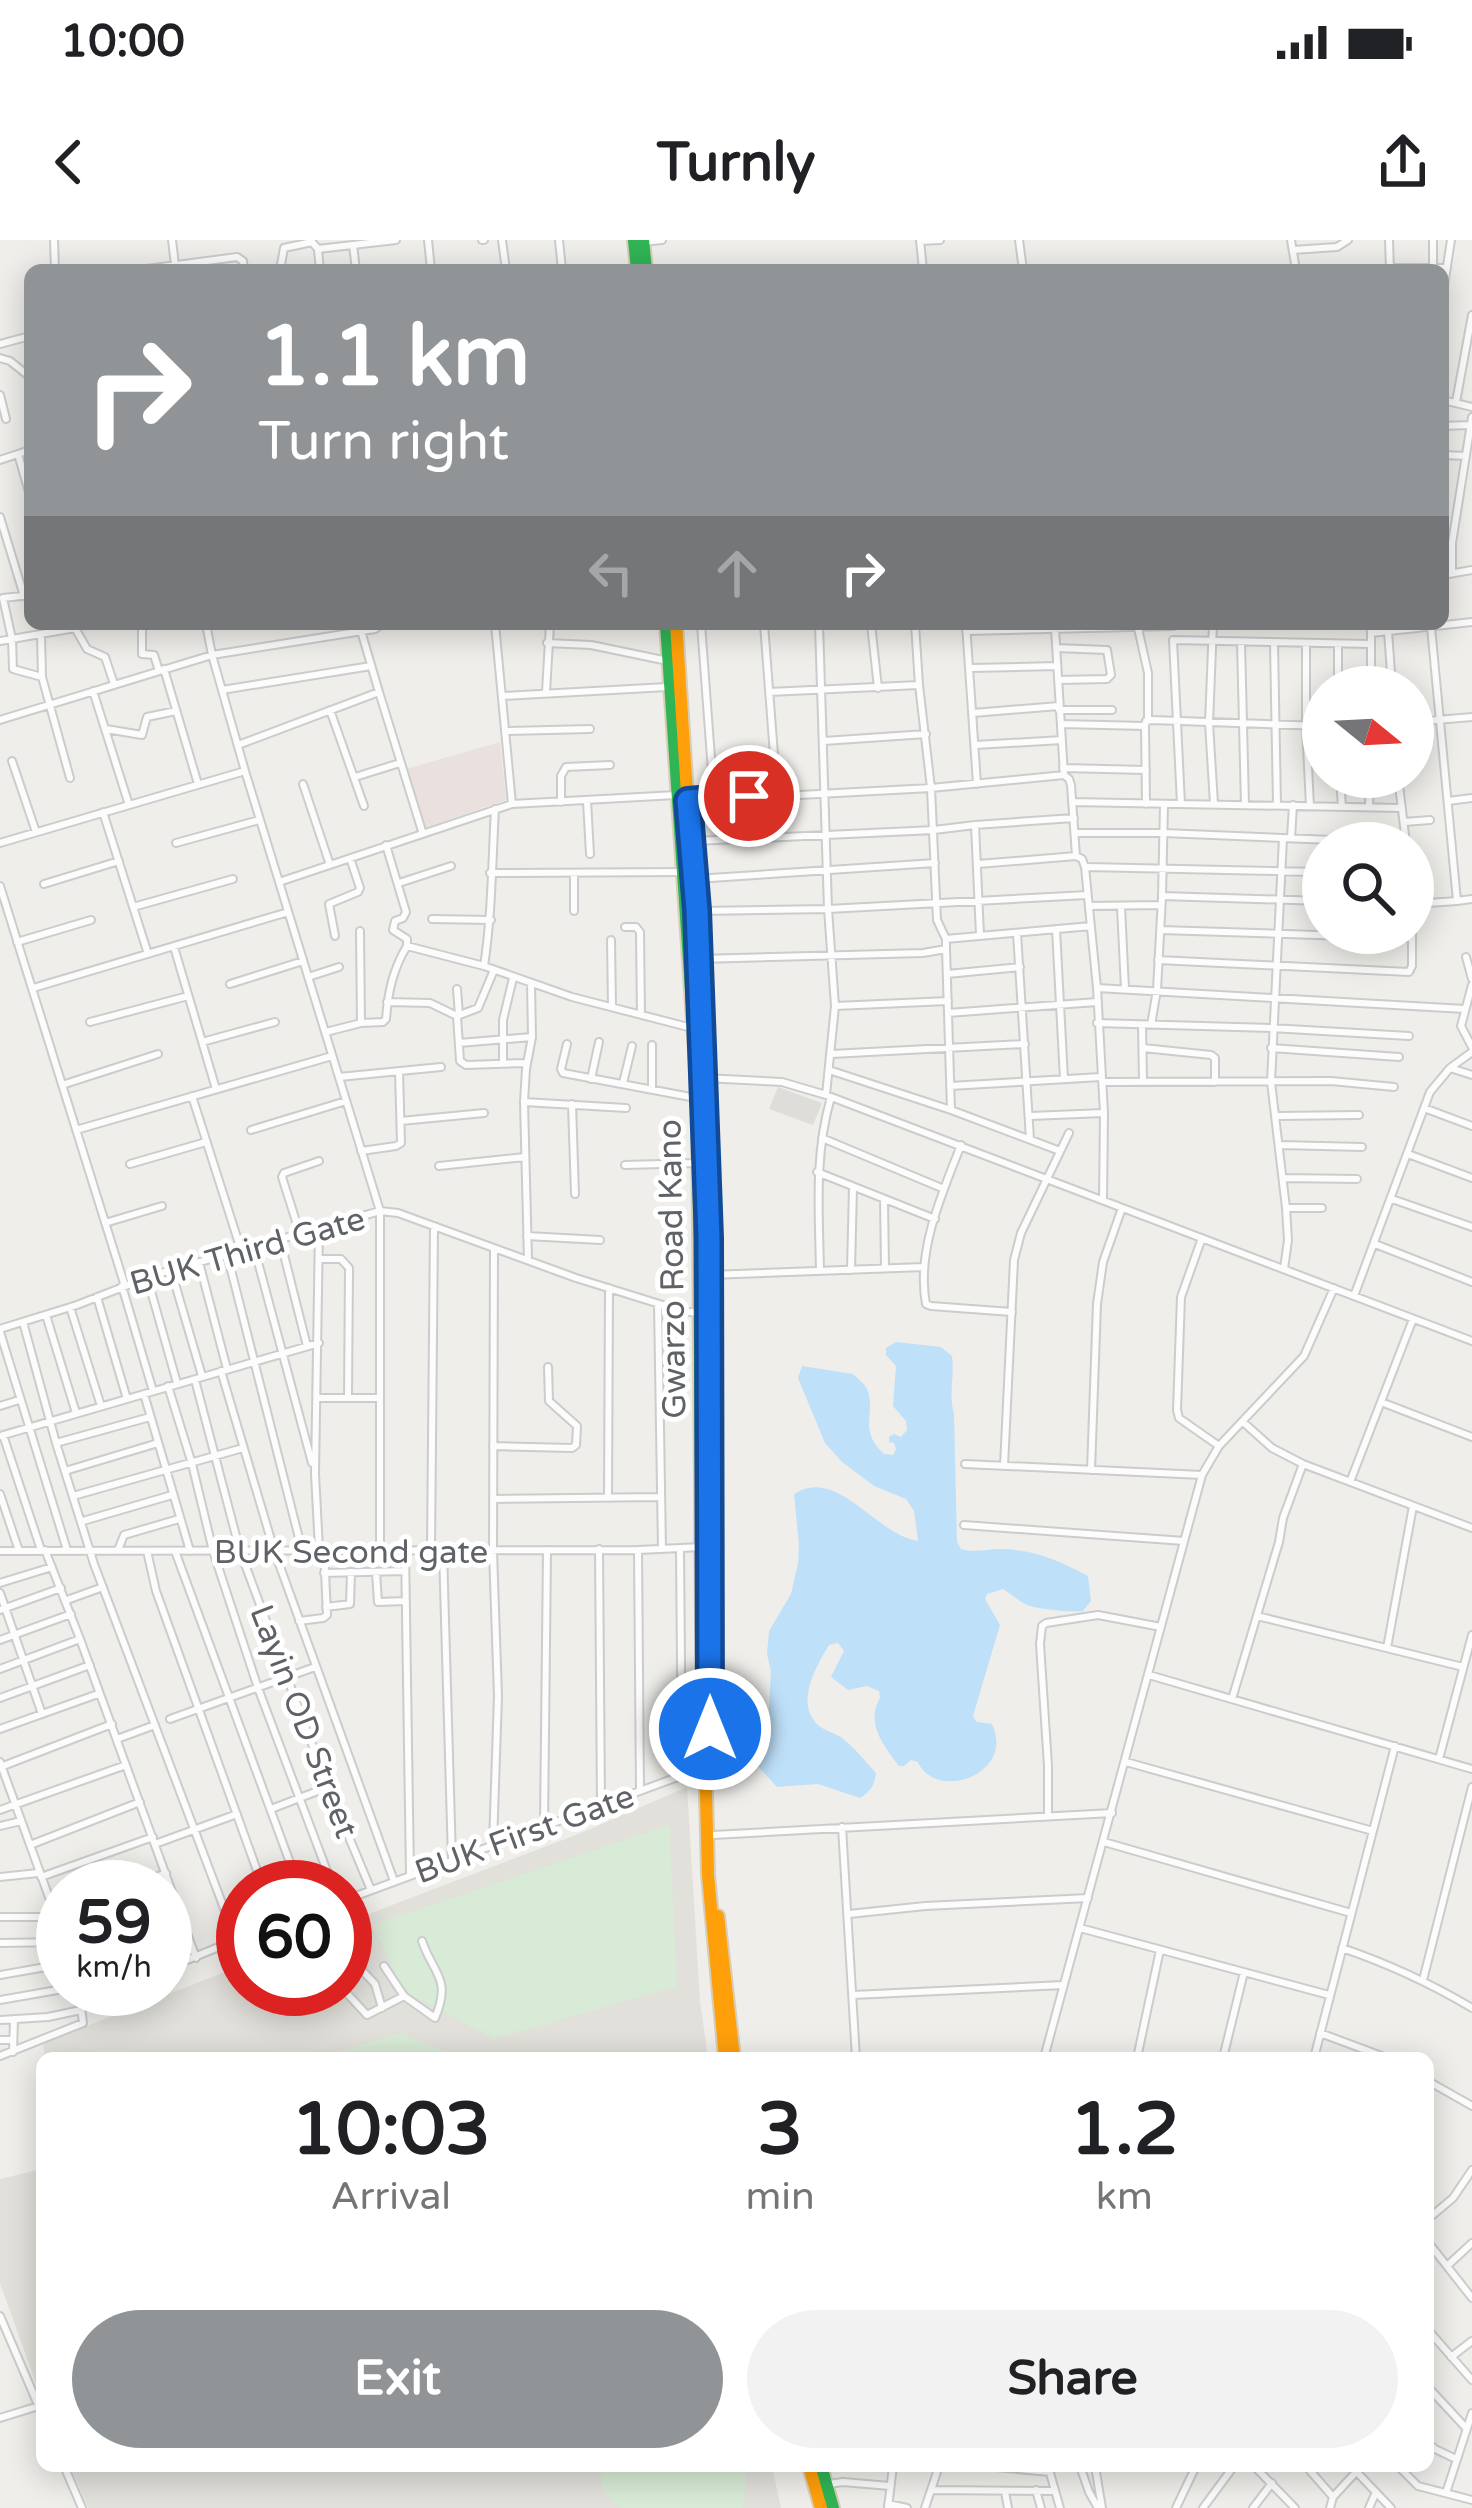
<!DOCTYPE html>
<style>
body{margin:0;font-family:"Varela Round",sans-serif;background:#f2f2f2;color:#202124;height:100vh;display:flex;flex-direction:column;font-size:45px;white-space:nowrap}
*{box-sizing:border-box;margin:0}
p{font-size:39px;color:#757577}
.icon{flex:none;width:66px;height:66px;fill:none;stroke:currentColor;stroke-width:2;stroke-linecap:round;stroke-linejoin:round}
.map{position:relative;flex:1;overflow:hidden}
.details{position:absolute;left:36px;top:1812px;width:1398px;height:420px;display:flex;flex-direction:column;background:#fff;border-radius:18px;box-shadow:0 6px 30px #0003}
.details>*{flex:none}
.guide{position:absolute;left:24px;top:24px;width:1425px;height:366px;border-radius:18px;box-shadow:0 6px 30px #0003;background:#919496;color:#fff;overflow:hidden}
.needle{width:78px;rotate:108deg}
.fabs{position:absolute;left:1302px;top:426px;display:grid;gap:24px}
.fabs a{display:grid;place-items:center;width:132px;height:132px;border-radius:50%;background:#fff;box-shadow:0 6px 30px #0003;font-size:60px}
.speed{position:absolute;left:36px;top:1620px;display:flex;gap:24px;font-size:60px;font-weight:700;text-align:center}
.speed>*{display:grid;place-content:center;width:156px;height:156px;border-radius:50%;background:#fff;box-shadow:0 6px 30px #0003;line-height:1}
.speed small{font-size:30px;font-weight:400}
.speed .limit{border:18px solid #d22;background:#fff;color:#111}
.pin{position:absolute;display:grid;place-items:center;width:102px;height:102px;color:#fff;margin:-51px;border:6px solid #fff;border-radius:50%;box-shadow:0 3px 12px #0007}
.me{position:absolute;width:132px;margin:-66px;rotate:0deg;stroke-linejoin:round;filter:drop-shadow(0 0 9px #0008)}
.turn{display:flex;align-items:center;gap:42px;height:252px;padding:0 36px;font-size:54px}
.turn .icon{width:156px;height:156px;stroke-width:2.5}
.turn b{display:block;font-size:84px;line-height:102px}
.lanes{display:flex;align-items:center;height:114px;padding:0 36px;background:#0003;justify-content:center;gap:60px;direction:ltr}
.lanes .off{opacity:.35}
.eta{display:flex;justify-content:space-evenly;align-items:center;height:204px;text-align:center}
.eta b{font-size:72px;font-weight:700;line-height:84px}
.primary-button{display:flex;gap:24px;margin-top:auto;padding:24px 36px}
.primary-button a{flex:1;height:138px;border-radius:72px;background:#919496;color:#fff;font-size:48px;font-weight:700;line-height:138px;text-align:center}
.primary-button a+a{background:#f2f2f2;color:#202124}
.status{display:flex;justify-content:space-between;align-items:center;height:84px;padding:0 60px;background:#fff;direction:ltr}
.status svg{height:33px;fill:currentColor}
header{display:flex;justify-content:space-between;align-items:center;height:156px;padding:0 36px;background:#fff;font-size:54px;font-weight:700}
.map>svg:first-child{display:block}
.industrial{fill:#dfddda}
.education{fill:#e2e0da}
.medical{fill:#eae0de}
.green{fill:#d8ebd6}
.water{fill:#bfe0f9}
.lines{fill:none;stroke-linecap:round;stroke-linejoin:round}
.street-casing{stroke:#cbcccc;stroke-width:10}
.fast-casing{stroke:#d7ceb8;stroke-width:16}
.slow-casing{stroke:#d7ceb8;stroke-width:16}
.jam-casing{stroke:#d7ceb8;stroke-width:16}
.street{stroke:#fdfcfc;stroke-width:6}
.fast{stroke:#30b455;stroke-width:12}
.slow{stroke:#ff9f0a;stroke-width:12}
.jam{stroke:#e5322d;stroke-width:12}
.route-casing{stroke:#114b97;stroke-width:30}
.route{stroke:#1a73e8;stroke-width:21}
.labels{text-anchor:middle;stroke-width:10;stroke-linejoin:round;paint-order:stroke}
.street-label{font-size:33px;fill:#5f6368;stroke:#fff}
</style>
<div class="status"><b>10:00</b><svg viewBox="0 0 49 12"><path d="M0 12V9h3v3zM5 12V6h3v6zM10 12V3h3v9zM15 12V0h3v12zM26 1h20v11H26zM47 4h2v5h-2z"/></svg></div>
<header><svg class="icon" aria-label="back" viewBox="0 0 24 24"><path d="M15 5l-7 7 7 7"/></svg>Turnly<svg class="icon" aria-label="share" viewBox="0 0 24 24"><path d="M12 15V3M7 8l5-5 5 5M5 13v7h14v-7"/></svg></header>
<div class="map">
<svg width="1472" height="2268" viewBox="0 0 1472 2268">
<rect width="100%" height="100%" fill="#efeeea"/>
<path class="industrial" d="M 778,847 L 822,863 L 813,885 L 769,869 Z"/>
<path class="education" d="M 687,1547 L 700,1761 L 708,1818 L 45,1818 L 43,1803 L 243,1725 L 243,1749 L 345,1749 L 345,1683 L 581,1593 Z
M 42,1929 L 42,2160 L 0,2043 L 0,1939 Z
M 70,2226 L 772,2226 L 781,2268 L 88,2268 Z"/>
<path class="medical" d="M 500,502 L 506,560 L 424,588 L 406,529 Z"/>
<path class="green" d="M 669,1585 L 677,1746 L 494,1799 L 403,1750 L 373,1685 Z
M 401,1793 L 460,1818 L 318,1818 Z
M 600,2226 L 746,2226 L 744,2263 L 741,2268 L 623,2268 C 605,2263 600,2243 600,2226 Z"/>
<path class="water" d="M 896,1102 L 941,1107 L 952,1116 C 955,1138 948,1152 954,1174 L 957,1302 L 961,1309 C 975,1313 987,1309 1001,1309 C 1032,1309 1061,1321 1088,1336 L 1091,1361 L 1083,1371 C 1068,1372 1045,1370 1030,1366 C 1021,1363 1011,1354 1003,1349 L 987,1354 L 985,1359 L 1000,1385 L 973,1476 L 977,1482 L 992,1484 C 1016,1535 935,1562 918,1522 L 911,1520 L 904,1526 L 899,1526 C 884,1506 865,1483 880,1458 L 879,1451 L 867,1446 L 848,1450 L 831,1437 L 844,1411 L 838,1403 L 829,1405 C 817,1425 795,1462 817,1484 C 824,1491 835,1493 842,1498 C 855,1508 865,1521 876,1533 C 874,1546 871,1551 860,1558 L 818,1544 L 777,1547 L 754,1522 L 758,1495 L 769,1469 L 771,1431 L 767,1414 L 769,1391 L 791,1354 L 798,1323 L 799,1305 L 794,1254 C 837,1226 876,1295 918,1301 L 914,1271 L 906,1259 L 874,1246 L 842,1222 L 825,1203 L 798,1138 L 802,1126 L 853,1134 C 857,1138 865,1144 867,1149 C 877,1173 857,1189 884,1214 L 893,1215 L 896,1209 L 894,1203 L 889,1202 L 889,1197 L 894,1194 L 901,1197 L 907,1190 L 906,1181 L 893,1166 L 896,1126 L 886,1115 L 886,1108 Z"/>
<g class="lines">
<g class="street-casing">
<path id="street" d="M 54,0 L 55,30
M 172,0 L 175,25
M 428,0 L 431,30
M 482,0 L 484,0
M 502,0 L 506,30
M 559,0 L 562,30
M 920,0 L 923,30
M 1019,0 L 1023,30
M 1291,0 L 1296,30
M 1389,0 L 1390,30
M 920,1 L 940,0
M 642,2 L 662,0
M 353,5 L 356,30
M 318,10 L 320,30
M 1293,10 L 1337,7 L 1348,0
M 1433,26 L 1433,0
M 1390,28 L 1447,28
M 139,30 L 237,17 L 243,21 L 244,30
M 280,30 L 284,8 L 312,2 L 318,9 L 396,0
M 1139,30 L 1296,29
M 1443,52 L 1451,0
M 0,104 L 30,96
M 0,118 L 10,121 L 30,137
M 0,155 L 6,179
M 1443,160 L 1472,167
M 1456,162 L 1472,75
M 1443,186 L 1469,185
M 18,214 L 30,256
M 1443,215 L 1466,216
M 0,220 L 30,210
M 0,277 L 24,356
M 1452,333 L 1452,303 L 1472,177
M 1443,335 L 1472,330
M 3,358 L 12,399 L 13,429 L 42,437
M 3,358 L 30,355
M 75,384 L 75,388 L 87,409 L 105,417 L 114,444
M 142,384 L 142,414 L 154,415 L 159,431
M 206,384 L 212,415 L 245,531 L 380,971 L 380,1309
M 359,384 L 379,452
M 495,384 L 512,564
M 701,384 L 714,558
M 764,384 L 777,554
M 819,384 L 828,669 L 835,766 L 826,855
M 871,384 L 878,448
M 915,384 L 919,445 L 931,548 L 937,680 L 946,699
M 966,384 L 977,544
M 1213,384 L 1209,483 L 1214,564
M 1370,384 L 1371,393 L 1472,382
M 1055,388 L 1064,535 L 1069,539 L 1071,545 L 1076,616 L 1082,619 L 1085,627 L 1097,748 L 1104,873 L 1103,960
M 1138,388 L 1148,433 L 1148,479
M 966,391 L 1173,386
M 1388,391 L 1392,447
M 41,394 L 42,437 L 70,538
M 1173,400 L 1371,404
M 1173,400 L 1181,564
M 0,401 L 75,388
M 1241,402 L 1245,565
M 547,403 L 591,405 L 668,421
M 1274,403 L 1277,565
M 1306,403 L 1306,486 L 1310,566
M 1056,408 L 1107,410 L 1111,435 L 1107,439 L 1058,440
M 971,428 L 1057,426
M 164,429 L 198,544
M 1338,447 L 1338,404
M 1371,447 L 1371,393
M 222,450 L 371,426
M 93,451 L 129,565
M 546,452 L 550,384
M 769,452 L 919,445
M 502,456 L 667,447
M 330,470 L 364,566
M 1059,470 L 1112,470
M 973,473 L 1059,466
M 0,480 L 212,415 L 375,389 L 382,384
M 1413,482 L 1472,477
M 1061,484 L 1145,486 L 1146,481 L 1152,480 L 1323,486
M 1145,486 L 1146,564
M 106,489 L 142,495 L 147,477 L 176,471
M 505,491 L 590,489
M 824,501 L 926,494
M 238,505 L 379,452 L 422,591
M 975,505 L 1062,500
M 12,521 L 36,592
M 1063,528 L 1146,530
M 355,537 L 400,523
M 1340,537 L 1342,567
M 1398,537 L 1406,603
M 303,544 L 330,625
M 587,561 L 590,614
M 688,561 L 931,548 L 1064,535
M 1448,561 L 1472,558
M 561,562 L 561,536 L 566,527 L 610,525
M 1072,562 L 1402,568
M 1164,564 L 1162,656 L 1323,661
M 1369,567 L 1370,537
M 103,572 L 148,714
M 1404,582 L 1430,580
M 975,585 L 980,695
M 1075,593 L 1164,593 L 1406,603
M 1283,598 L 1271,842 L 1286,968 L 1288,1000 L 1284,1029
M 1291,598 L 1293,565
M 694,601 L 934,590 L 975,585 L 1074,578
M 0,603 L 245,531
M 176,603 L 259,580
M 386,605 L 406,672 L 403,678 L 395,681 L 393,690 L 407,699 L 407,706 L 484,726 L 572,757 L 692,788
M 978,624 L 1076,616
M 1087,627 L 1323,632
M 490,633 L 684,632
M 574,633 L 574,671
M 695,639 L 935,623
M 279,642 L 512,564 L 676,555
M 399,643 L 451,626
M 44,644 L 119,621
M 0,646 L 124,1043
M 1457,661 L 1472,659
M 1413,664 L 1457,661 L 1431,387
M 1089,666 L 1161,665
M 133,667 L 233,639
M 1121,667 L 1125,749
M 697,671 L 828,669 L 1087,655
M 432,679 L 491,680
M 625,687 L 636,687 L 640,692 L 641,775
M 1056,689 L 1064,839
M 1161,690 L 1412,698
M 1017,693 L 1030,899
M 335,696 L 329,664 L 358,652 L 360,648 L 350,618
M 946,699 L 1091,686
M 611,700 L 612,767
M 17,702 L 91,680
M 174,707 L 216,849
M 946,709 L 951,870
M 1466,717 L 1472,739
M 699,719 L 923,713 L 946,709 L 946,699
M 1158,720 L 1409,732 L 1412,726 L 1412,693
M 484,726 C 492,674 492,621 495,569
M 494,730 L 478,768 L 457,776 L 460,821 L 466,825 L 525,823
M 947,734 L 1020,727
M 308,737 L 339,727
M 230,744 L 303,721
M 1472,745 L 1461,786 L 1472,807
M 33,748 L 288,672
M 1097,748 L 1465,769
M 457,749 L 459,775
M 387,762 L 430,763 L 457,776
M 835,766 L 948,761
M 948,773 L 1097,762
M 90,782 L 188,756
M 361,783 L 383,782 L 386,779 C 388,752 393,729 407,706
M 1097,783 L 1271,788 L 1409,796
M 1142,785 L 1143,841
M 1151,785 L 1157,750 L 1162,657
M 326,792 L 361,783 L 360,691
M 202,802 L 275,782
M 459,803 L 532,797
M 567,804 L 561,829 L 563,833 L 696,858
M 652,805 L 652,850
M 1143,808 L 1211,815 L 1215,818 L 1215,842
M 1271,808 L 1399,817
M 831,814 L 1025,804
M 503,823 L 503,780 L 513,738
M 1450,828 L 1472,835
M 829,830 L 951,870 L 1060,911
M 339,837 L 441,827
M 704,838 L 782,842 L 826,855 L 1472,1101
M 591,839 L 599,802
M 1102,842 L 1331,841 L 1394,847
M 623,843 L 632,806
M 62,845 L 158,814
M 950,846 L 1101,837
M 192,856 L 241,1010
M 524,862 L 626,868
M 572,864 L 575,954
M 1424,868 L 1472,886
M 1030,876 L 1104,873
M 1277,876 L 1359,875
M 401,881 L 484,873
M 76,890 L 332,816
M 251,890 L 346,861
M 822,898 L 944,949
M 961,905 C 942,954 916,1011 926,1064 L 931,1066 L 1012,1072
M 1280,905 L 1362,907
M 361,911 L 396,906 L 401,903 L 399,831
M 1408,914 L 1472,938
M 130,924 L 206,902
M 625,925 L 698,923
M 439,926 L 525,917
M 817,932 L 935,979
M 1283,938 L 1357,939
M 884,959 L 885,1027
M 1392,959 L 1472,987
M 1286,968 L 1322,968
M 105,983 L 162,966
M 300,994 L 282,937 L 284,933 L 319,921
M 527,996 L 600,1000
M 1202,998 L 1181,1057 L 1177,1170 L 1179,1178 L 1219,1206
M 280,999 L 307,1106
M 1375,1004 L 1472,1042
M 254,1007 L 312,1223
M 227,1014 L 302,1310
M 319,1019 L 341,1019 L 349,1028 L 348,1158
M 528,1020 L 524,862 L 526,829 L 532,797 L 531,743
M 199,1022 L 227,1129
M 171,1030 L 202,1136
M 851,1030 L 853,947
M 820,1031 C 819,972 814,915 831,857
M 709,1035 L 924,1027
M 147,1037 L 177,1143
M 122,1046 L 153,1151
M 1354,1056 L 1430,852 L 1450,828 L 1472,812
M 97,1057 L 127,1159
M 658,1064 L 662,1309
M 70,1067 L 101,1166
M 46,1075 L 76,1173
M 23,1082 L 56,1203 L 94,1324 L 236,1700
M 0,1089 L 77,1065 L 154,1035 L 380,971 L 398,973 L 576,1038 L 682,1071 L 698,1073
M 0,1092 L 67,1310
M 221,1131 L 274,1310 L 394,1641
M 195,1140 L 240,1311 L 328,1547 L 371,1650
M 168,1146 L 192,1224 L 213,1311 L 258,1448 L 333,1647
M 144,1154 L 190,1311
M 318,1158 L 379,1158
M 1381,1162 L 1472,1197
M 0,1166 L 19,1160
M 1243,1182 L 1272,1208 L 1303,1224 L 1472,1288
M 3,1195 L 41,1310
M 0,1196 L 319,1103
M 56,1203 L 150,1177
M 493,1206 L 572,1208 L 576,1205 L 577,1186 L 549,1161 L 548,1127
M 965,1224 L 1202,1235
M 1004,1226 L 1014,1020 L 1021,993 L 1069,893
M 1091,1230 L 1097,1064 L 1103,1022 L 1122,968
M 65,1231 L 158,1203
M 1350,1242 L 1413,1079
M 0,1254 L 19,1311
M 73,1256 L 243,1208
M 608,1258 L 609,1048
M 493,1259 L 660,1257
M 83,1281 L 172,1255
M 964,1285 L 1184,1301
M 319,1309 L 315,1234 L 319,989
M 405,1309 L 410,1635
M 431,1309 L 434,986
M 599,1309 L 601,1566
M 45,1310 L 80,1399 L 196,1718
M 118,1310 L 124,1295 L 179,1279
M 638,1310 L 640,1551
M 680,1310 L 682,1534
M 0,1311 L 638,1310 L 702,1307
M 147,1311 L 156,1351 L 263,1647
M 175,1311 L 299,1647
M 443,1311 L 452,1619
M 376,1332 L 378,1362 L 406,1361
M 324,1333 L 405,1331
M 0,1343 L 52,1327
M 0,1353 L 42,1474
M 67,1360 L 103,1347
M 326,1367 L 350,1364 L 351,1332
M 0,1370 L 61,1348
M 1257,1376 L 1463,1427
M 299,1381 L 323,1378 L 327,1375 L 324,1310
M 0,1400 L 71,1374
M 1387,1408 L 1413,1266
M 0,1429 L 80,1399
M 1149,1435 L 1472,1529
M 0,1458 L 90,1425
M 1232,1459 L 1279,1302 L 1283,1278 L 1303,1224
M 170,1479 L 315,1427
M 0,1489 L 98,1454
M 117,1499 L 155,1485
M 1439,1519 L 1472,1395
M 0,1522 L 63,1696
M 1126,1522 L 1373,1591
M 3,1526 L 112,1484
M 271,1569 L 328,1547
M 0,1570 L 126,1525
M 1048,1575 L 1048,1526 L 1040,1404 L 1042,1386 L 1046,1383 L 1098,1375 L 1161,1387
M 544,1585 L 547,1310
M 0,1586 L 21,1581
M 842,1587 L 856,1818
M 713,1595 L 1112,1573
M 1104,1602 L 1351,1673
M 155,1604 L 237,1574
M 493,1604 L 498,1456 L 493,1311 L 494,1008
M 30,1605 L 140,1562
M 0,1637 L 38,1633
M 41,1637 L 153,1597
M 131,1647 L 166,1633
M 345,1660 L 702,1528
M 849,1674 L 925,1666 L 1088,1658
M 0,1677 L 56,1677 L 63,1674
M 1080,1688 L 1329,1755
M 0,1703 L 63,1702
M 1342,1708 C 1389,1724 1430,1743 1472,1768
M 384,1726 L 404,1756
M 359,1727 L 375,1744 L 382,1768
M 165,1729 L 243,1697
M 0,1735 L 63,1724
M 1423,1740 L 1472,1547
M 78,1749 L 83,1756 L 104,1749
M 343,1749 L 367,1775 L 404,1756 L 435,1778 C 452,1738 433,1734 422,1701
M 853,1755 L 1063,1745
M 0,1760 L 63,1749
M 0,1780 L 48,1777 L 81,1770
M 1320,1793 L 1387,1818
M 0,1800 L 13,1800
M 13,1812 L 14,1780
M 0,1816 L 83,1783 L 81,1767 L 83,1756
M 1044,1818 L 1202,1235 L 1219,1206 L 1304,1116 L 1334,1048
M 1137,1818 L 1160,1710
M 1223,1818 L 1244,1732
M 1314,1818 L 1395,1506
M 1428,1841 L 1472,1866
M 1428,1979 L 1453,1958 L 1472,1930
M 1428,2002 L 1472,2058
M 1447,2026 L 1472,2003
M 0,2076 L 42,2174
M 1428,2090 L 1472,2140
M 1451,2117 L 1472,2101
M 1428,2147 L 1466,2188
M 0,2178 L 39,2166
M 1428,2203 L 1435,2209 L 1456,2219
M 64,2226 L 82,2268
M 985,2226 L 1050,2232
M 1048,2226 L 1060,2268
M 1080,2226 L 1089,2252 L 1098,2268
M 1095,2226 L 1102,2268
M 1254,2226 L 1295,2268
M 1306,2226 L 1333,2257
M 1351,2226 L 1391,2268
M 1398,2226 L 1418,2246 L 1472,2260
M 828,2244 L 843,2242 L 890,2246
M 931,2250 L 1055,2251
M 1036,2250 L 1041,2268
M 1005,2252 L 1008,2268
M 1446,2253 L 1472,2173
M 888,2264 L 907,2268
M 888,2268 L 893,2226
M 925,2268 L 939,2226
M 1176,2268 L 1196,2226
M 1203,2268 L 1234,2226
M 1253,2268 L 1272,2243
M 1330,2268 L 1333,2257 L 1356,2232
M 1369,2268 L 1376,2252"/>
</g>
<g class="fast-casing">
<path id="fast" d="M 634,0 L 637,30
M 643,0 L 646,30
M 666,384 L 698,853 L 702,1388
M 821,2226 L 833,2268"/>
</g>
<g class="slow-casing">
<path id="slow" d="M 676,384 L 687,553
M 691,597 L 698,708
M 704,842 L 708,990
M 702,1388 L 708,1635 L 725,1818
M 718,1676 L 734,1818
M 809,2226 L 821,2268"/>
</g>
<g class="jam-casing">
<path id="jam" d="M 709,1160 L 709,1242"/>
</g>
<use href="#street" class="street"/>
<use href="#fast" class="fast"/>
<use href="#slow" class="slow"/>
<use href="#jam" class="jam"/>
</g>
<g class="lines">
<g class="route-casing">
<path id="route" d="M 710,1489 L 709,998 L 697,670 L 688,561 L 749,556"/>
</g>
<use href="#route" class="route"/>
</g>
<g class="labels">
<g class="street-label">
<text transform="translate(247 1010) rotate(-16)" y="12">BUK Third Gate</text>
<text transform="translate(671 1029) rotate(-91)" y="12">Gwarzo Road Kano</text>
<text x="351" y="1323">BUK Second gate</text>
<text transform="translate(305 1481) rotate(69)" y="12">Layin OD Street</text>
<text transform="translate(524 1593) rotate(-20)" y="12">BUK First Gate</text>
</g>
</g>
</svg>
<div class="fabs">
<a><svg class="needle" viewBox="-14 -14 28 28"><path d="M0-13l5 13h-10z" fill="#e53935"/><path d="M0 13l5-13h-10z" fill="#757577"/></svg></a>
<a><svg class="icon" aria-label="search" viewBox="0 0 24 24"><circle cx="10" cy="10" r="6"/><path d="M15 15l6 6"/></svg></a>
</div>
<div class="speed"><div>59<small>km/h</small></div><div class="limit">60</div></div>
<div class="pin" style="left:749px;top:556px;background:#d93025"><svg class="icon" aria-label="arrive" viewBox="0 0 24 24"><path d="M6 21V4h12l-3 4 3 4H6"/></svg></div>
<svg class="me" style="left:710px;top:1489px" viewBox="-20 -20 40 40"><circle r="17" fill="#1a73e8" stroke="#fff" stroke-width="3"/><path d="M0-11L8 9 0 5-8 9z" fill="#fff"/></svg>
<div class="guide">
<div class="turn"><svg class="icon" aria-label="right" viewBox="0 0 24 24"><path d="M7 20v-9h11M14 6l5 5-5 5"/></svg><div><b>1.1 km</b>Turn right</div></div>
<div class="lanes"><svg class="icon off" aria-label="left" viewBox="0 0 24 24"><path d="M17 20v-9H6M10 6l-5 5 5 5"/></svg><svg class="icon off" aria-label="ahead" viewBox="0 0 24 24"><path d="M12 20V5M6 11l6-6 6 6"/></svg><svg class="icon" aria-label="right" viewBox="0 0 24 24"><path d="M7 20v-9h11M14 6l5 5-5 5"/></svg></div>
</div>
<section class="details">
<div class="eta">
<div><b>10:03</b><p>Arrival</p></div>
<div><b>3</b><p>min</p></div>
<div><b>1.2</b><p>km</p></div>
</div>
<div class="primary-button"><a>Exit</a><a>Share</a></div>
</section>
</div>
